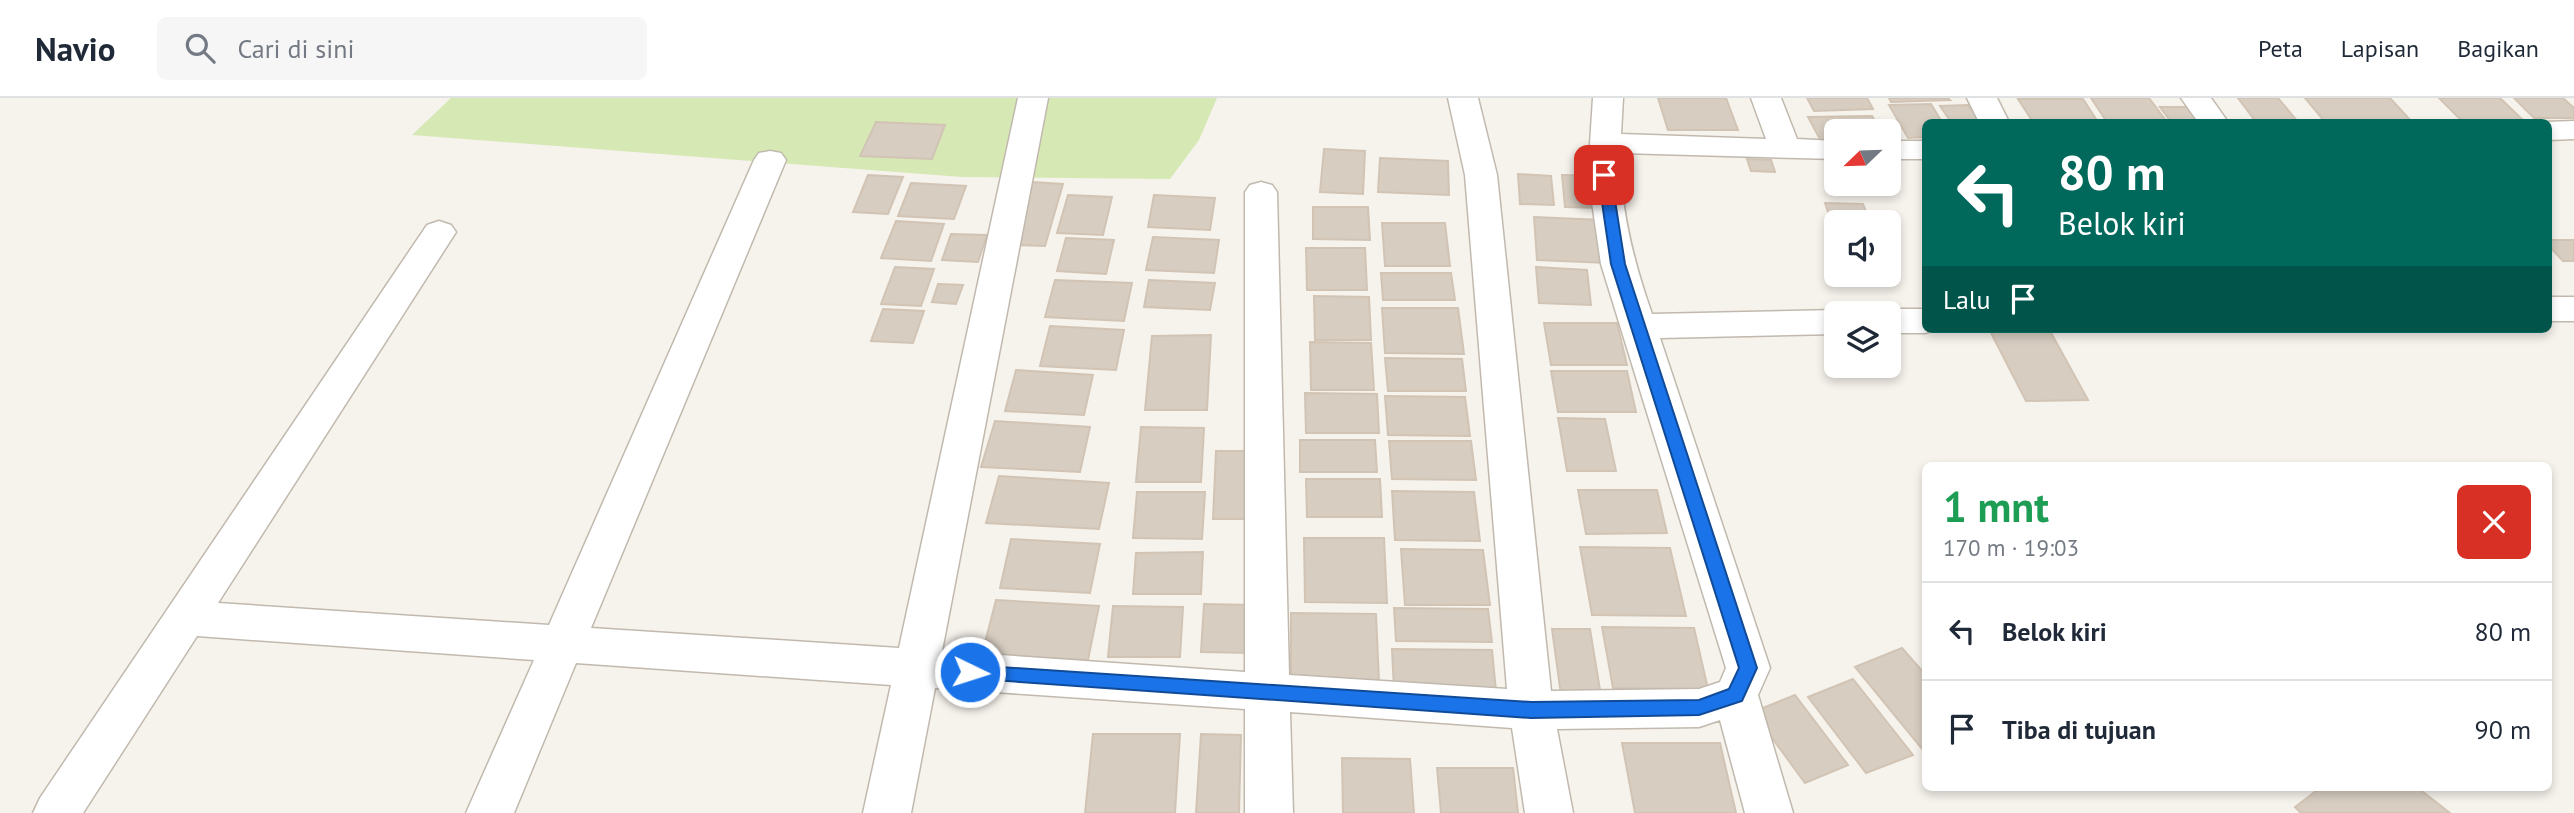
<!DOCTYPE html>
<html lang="id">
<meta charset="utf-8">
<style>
body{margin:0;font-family:"PT Sans",sans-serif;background:#f6f6f7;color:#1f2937;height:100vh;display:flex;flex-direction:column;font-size:26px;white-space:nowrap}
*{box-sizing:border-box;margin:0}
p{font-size:23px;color:#747a83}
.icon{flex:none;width:38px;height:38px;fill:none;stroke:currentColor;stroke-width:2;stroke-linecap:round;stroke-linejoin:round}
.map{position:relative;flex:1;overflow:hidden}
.panel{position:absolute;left:1922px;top:364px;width:630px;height:329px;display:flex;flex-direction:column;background:#fff;border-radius:10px;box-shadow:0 4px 10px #0003}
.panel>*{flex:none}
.banner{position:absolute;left:1922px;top:21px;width:630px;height:214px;border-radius:10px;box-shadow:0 4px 10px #0003;background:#00695c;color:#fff;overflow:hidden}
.needle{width:46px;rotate:247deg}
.fabs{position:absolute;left:1824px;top:21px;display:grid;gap:14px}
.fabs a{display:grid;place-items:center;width:77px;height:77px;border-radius:10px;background:#fff;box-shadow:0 4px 10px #0003;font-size:35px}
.pin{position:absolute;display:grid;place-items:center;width:60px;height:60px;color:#fff;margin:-30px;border-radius:14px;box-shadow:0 4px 10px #0006}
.me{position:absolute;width:77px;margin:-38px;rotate:94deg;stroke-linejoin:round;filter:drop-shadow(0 0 5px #0008)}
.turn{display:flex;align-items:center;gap:24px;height:147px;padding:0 21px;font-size:32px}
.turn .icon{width:91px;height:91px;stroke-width:2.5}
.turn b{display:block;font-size:49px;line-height:60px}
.then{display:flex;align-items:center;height:66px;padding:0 21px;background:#0003;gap:14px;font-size:26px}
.round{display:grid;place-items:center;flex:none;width:74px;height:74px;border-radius:10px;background:#f6f6f7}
.summary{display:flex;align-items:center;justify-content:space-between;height:119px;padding:0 21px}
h1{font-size:42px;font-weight:700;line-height:52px;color:#1e9e55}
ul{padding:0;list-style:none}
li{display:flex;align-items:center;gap:21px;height:98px;padding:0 21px;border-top:2px solid #e0e1e3}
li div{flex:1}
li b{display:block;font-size:26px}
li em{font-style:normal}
header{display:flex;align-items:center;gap:42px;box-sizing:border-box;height:98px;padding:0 35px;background:#fff;border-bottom:2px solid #e0e1e3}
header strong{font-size:33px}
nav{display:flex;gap:38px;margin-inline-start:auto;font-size:24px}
.search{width:490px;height:63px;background:#f6f6f7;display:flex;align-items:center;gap:18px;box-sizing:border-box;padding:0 24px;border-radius:10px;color:#747a83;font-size:26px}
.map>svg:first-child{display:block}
.green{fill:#d6e9b5}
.building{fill:#d7cdc1;stroke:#d2c4b4;stroke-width:2}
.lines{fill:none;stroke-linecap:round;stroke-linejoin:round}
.street-casing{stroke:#c1b9ae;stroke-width:3}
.street{fill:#fff;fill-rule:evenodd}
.route{fill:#1a73e8;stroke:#114b97;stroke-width:2}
</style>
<header>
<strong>Navio</strong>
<div class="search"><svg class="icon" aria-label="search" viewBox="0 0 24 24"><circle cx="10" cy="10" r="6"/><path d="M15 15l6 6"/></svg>Cari di sini</div>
<nav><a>Peta</a><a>Lapisan</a><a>Bagikan</a></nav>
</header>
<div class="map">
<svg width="2574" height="715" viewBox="0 0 2574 715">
<rect width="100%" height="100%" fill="#f6f2ec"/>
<path class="green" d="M 451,0 L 1217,0 L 1199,42 L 1170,81 L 962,79 L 412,37 Z"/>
<path class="building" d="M 1658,0 L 1726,0 L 1738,32 L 1668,32 Z
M 1807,0 L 1867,0 L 1873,11 L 1814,13 Z
M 1889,0 L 1948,0 L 1950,2 L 1891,4 Z
M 2091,0 L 2149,0 L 2167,24 L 2107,24 Z
M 2238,0 L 2278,0 L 2298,24 L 2256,24 Z
M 2305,0 L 2390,0 L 2412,24 L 2325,24 Z
M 2439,0 L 2500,0 L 2525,24 L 2463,24 Z
M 2514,0 L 2563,0 L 2574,10 L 2574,20 L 2534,20 Z
M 2018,1 L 2083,1 L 2098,24 L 2033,24 Z
M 1931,6 L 1942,24 L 1925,24 L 1925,39 L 1908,40 L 1889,7 Z
M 1968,7 L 1980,24 L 1951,24 L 1940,8 Z
M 2160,9 L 2189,9 L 2201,24 L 2171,24 Z
M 1872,18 L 1881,33 L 1836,33 L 1836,45 L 1822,45 L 1808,19 Z
M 876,24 L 945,27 L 932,61 L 860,58 Z
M 1324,51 L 1365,53 L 1363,96 L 1320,94 Z
M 1380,60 L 1448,63 L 1449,97 L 1378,94 Z
M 1747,61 L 1771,62 L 1775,74 L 1751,73 Z
M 1518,76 L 1551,78 L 1554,107 L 1520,106 Z
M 868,77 L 903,79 L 888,116 L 853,114 Z
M 1562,77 L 1596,78 L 1600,110 L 1565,109 Z
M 1032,84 L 1063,86 L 1045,148 L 1013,147 Z
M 911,85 L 966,88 L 954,121 L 898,118 Z
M 1068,97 L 1112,99 L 1103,137 L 1057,135 Z
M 1154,97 L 1215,100 L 1210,132 L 1148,129 Z
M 1825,105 L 1863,106 L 1869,122 L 1830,120 Z
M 1313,109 L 1368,109 L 1370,142 L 1313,141 Z
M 1534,119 L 1602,122 L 1608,165 L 1537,162 Z
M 896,123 L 944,126 L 931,163 L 881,160 Z
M 1382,125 L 1445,125 L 1450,168 L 1385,168 Z
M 951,136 L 987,137 L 978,164 L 942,162 Z
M 1153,139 L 1219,142 L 1214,175 L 1146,172 Z
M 1066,140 L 1114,142 L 1106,176 L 1057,173 Z
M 2548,142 L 2574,142 L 2574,163 L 2563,163 L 2548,147 Z
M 1306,150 L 1365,150 L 1367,192 L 1307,192 Z
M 895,169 L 934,171 L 921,208 L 881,206 Z
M 1536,169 L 1587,172 L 1591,207 L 1539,205 Z
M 1381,175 L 1451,175 L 1455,202 L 1383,202 Z
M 1055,182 L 1132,185 L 1124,223 L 1045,219 Z
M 1149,182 L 1215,185 L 1210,212 L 1144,209 Z
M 938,186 L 963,187 L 956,206 L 932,204 Z
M 1314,198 L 1369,199 L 1371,242 L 1315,242 Z
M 1382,210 L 1458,210 L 1464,256 L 1385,255 Z
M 883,211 L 924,213 L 913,245 L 871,243 Z
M 1544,225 L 1617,225 L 1627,267 L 1551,267 Z
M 1050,228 L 1124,232 L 1116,272 L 1040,268 Z
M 1989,231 L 2049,231 L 2088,302 L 2026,303 Z
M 1211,237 L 1207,312 L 1145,312 L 1152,238 Z
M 1310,244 L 1371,245 L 1374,292 L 1311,292 Z
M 1385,260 L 1462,261 L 1466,293 L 1388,293 Z
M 1016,272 L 1093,277 L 1084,317 L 1005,313 Z
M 1551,273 L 1627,273 L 1636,314 L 1558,314 Z
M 1305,295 L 1377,296 L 1379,335 L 1306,335 Z
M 1385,298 L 1465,299 L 1470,338 L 1388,337 Z
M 1558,320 L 1605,321 L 1616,373 L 1567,373 Z
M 995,323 L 1090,329 L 1080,374 L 981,369 Z
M 1141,329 L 1204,330 L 1201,384 L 1136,384 Z
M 1300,342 L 1375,342 L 1377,374 L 1300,374 Z
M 1389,343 L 1471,343 L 1476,382 L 1392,381 Z
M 1216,353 L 1248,353 L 1246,421 L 1213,421 Z
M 999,378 L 1109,385 L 1099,431 L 986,425 Z
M 1306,381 L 1380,381 L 1382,419 L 1307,419 Z
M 1578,392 L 1657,392 L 1667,435 L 1586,436 Z
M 1392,393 L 1474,394 L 1480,443 L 1395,442 Z
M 1137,394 L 1205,394 L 1202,441 L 1133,440 Z
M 1304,440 L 1384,440 L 1387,505 L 1305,504 Z
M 1011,441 L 1100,446 L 1090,495 L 1000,490 Z
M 1580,449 L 1670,450 L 1686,518 L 1592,517 Z
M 1401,451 L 1483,452 L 1490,507 L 1405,507 Z
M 1203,454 L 1201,496 L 1133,496 L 1136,455 Z
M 996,502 L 1099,508 L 1088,562 L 982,556 Z
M 1204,506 L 1251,507 L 1250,555 L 1201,554 Z
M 1113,508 L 1183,509 L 1180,559 L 1108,559 Z
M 1394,510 L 1488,511 L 1492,544 L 1396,543 Z
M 1291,515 L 1376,516 L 1379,583 L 1291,582 Z
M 1602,529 L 1694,530 L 1708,591 L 1613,590 Z
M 1552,531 L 1590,531 L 1601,598 L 1561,597 Z
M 1902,550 L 1925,576 L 1923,652 L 1855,569 Z
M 1392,551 L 1492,552 L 1496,593 L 1394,592 Z
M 1853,581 L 1913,657 L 1866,675 L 1808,599 Z
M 1795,597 L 1848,667 L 1805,685 L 1753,614 Z
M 1093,636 L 1180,636 L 1175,715 L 1085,715 Z
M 1201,636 L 1241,637 L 1239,715 L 1196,715 Z
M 1622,645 L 1720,645 L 1736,715 L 1635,715 Z
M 1342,660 L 1410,661 L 1414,715 L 1343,715 Z
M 1437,670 L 1513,670 L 1518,715 L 1441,715 Z
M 2320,690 L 2418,690 L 2450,715 L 2301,715 L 2295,709 Z"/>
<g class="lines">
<g class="street-casing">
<path id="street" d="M 1018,0 L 1048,0 L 942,553 L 1245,574 L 1245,94 L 1250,87 L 1261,84 L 1272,87 L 1277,94 L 1289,577 L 1507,591 L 1465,77 L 1448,0 L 1478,0 L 1497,77 L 1551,593 L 1699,591 L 1720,584 L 1726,570 L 1601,166 L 1588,77 L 1593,0 L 1623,0 L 1621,36 L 1766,41 L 1751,0 L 1781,0 L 1797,41 L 1836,43 L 1836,61 L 1621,55 C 1619,109 1634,165 1652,216 L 1836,212 L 1848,215 L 1836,215 L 1836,236 L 1660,240 L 1770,570 L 1758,597 L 1793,715 L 1745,715 L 1720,622 L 1699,629 L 1557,631 L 1573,715 L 1525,715 L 1512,630 L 1290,614 L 1293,715 L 1245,715 L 1245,611 L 935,590 L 911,715 L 863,715 L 891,587 L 576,565 L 514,715 L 466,715 L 534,562 L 197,538 L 83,715 L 33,715 L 40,700 L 427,127 L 439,123 L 451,127 L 456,134 L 218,505 L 549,527 L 754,62 L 759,55 L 770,53 L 781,55 L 786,62 L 591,530 L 899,550 Z
M 1967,0 L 1997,0 L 2009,24 L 1979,24 Z
M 2181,0 L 2211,0 L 2228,24 L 2198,24 Z
M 2574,23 L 2574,41 L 2548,42 L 2548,24 L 2545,24 Z
M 1888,43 L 1925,43 L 1925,61 L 1888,61 Z
M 2548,199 L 2574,199 L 2574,223 L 2548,223 Z
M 1888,211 L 1925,211 L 1925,231 L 1938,231 L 1925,235 L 1888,235 L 1888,215 L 1875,215 Z"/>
</g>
<use href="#street" class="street"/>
</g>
<path class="route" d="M 1604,73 L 1611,77 L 1625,166 L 1757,570 L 1742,603 L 1699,617 L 1531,620 L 964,580 L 961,574 L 964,569 L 970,567 L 1531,604 L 1699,602 L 1729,591 L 1739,570 L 1611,166 L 1598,77 Z"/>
</svg>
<div class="fabs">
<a><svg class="needle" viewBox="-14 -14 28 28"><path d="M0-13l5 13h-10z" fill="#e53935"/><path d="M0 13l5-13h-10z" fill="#747a83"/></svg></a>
<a><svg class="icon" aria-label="sound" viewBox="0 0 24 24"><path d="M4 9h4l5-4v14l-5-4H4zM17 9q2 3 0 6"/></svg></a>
<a><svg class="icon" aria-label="layers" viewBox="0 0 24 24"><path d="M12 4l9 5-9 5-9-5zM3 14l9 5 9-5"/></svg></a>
</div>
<div class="pin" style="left:1604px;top:77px;background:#d93025"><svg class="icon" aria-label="arrive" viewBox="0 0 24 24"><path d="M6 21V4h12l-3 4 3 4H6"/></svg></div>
<svg class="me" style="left:970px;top:574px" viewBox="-20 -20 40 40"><circle r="17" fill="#1a73e8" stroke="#fff" stroke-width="3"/><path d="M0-11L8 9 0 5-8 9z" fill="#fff"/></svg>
<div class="banner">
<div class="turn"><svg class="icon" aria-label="left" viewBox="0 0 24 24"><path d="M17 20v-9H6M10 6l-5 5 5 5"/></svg><div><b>80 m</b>Belok kiri</div></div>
<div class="then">Lalu<svg class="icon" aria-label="arrive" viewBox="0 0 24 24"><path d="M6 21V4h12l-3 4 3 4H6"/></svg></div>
</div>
<section class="panel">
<div class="summary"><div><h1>1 mnt</h1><p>170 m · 19:03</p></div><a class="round" style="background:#d93025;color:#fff"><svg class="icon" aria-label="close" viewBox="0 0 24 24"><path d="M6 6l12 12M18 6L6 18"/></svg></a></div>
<ul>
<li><svg class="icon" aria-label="left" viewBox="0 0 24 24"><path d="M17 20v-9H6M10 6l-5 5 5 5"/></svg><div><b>Belok kiri</b></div><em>80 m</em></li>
<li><svg class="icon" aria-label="arrive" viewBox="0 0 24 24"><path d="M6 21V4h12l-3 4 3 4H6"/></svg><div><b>Tiba di tujuan</b></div><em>90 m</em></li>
</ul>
</section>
</div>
